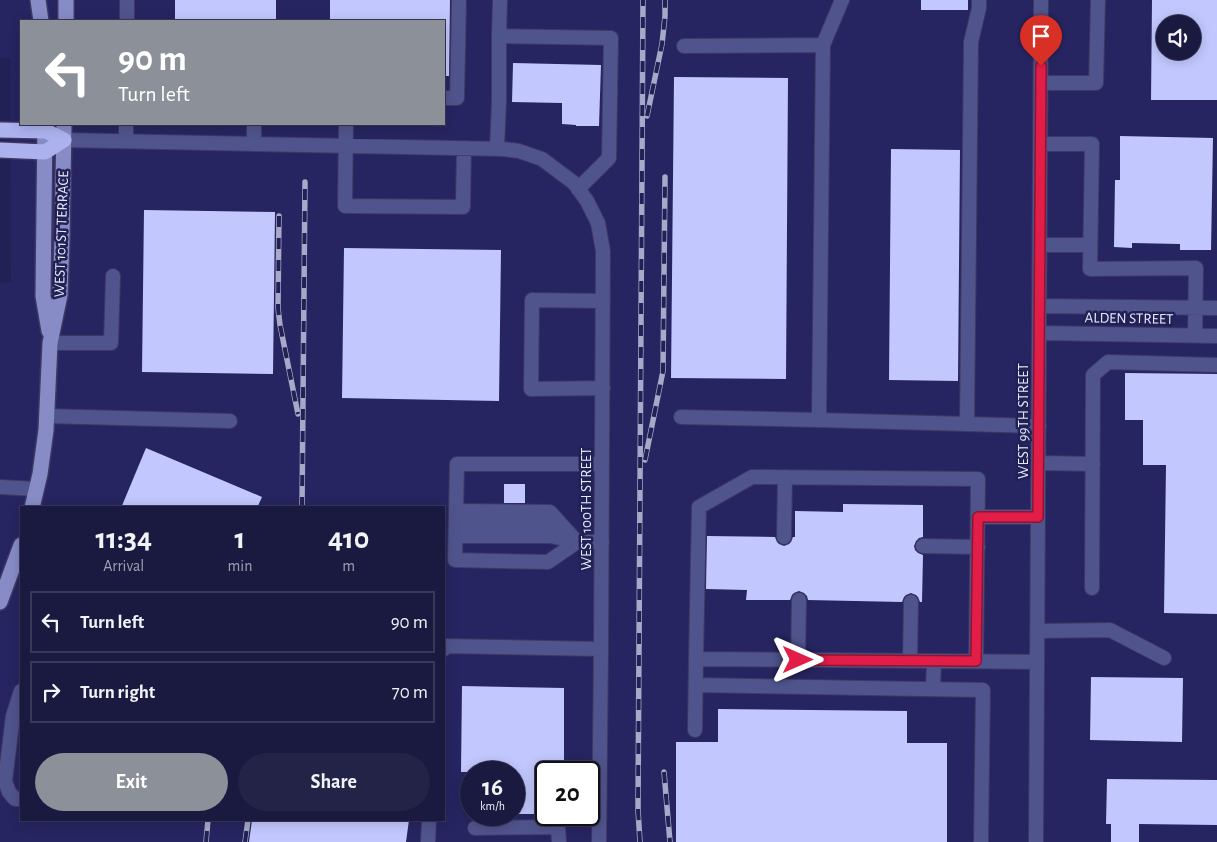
<!DOCTYPE html>
<style>
body{margin:0;font-family:"Alegreya Sans",sans-serif;background:#232247;color:#f1f3f6;height:100vh;display:flex;flex-direction:column;font-size:19px;white-space:nowrap}
*{box-sizing:border-box;margin:0}
p{font-size:16px;color:#9fa0b1}
.icon{flex:none;width:28px;height:28px;fill:none;stroke:currentColor;stroke-width:2;stroke-linecap:round;stroke-linejoin:round}
.map{position:relative;flex:1;overflow:hidden}
.side{position:absolute;left:20px;top:506px;width:425px;height:315px;display:flex;flex-direction:column;background:#1a1940;border-radius:0px;box-shadow:0 2px 12px #0003,0 0 0 1px #383859}
.side>*{flex:none}
.top-card{position:absolute;left:20px;top:20px;width:425px;height:105px;border-radius:0px;box-shadow:0 2px 12px #0003,0 0 0 1px #383859;background:#8c9099;color:#fff;overflow:hidden}
.tools{position:absolute;left:1156px;top:15px;display:grid;gap:10px}
.tools a{display:grid;place-items:center;width:45px;height:45px;border-radius:50%;background:#1a1940;box-shadow:0 2px 12px #0003,0 0 0 1px #383859;font-size:25px}
.speed{position:absolute;left:460px;top:761px;display:flex;gap:10px;font-size:25px;font-weight:700;text-align:center}
.speed>*{display:grid;place-content:center;width:65px;height:65px;border-radius:50%;background:#1a1940;box-shadow:0 2px 12px #0003,0 0 0 1px #383859;line-height:1}
.speed small{font-size:12px;font-weight:400}
.speed .limit{border:2px solid #111;border-radius:8px;background:#fff;color:#111}
.pin{position:absolute;display:grid;place-items:center;width:42px;height:42px;color:#fff;margin:-51px -21px;border-radius:50% 50% 50% 0;rotate:-45deg;box-shadow:0 0 5px #0007}
.pin .icon{rotate:45deg}
.me{position:absolute;width:55px;margin:-28px;rotate:90deg;stroke-linejoin:round;filter:drop-shadow(0 0 4px #0008)}
.turn{display:flex;align-items:center;gap:18px;height:105px;padding:0 15px;font-size:22px}
.turn .icon{width:65px;height:65px;stroke-width:2.5}
.turn b{display:block;font-size:35px;line-height:42px}
.eta{display:flex;justify-content:space-evenly;align-items:center;height:85px;text-align:center}
.eta b{font-size:30px;font-weight:600;line-height:35px}
.primary-button{display:flex;gap:10px;margin-top:auto;padding:10px 15px}
.primary-button a{flex:1;height:58px;border-radius:30px;background:#8c9099;color:#fff;font-size:20px;font-weight:600;line-height:58px;text-align:center}
.primary-button a+a{background:#232247;color:#f1f3f6}
ul{padding:0;list-style:none}
li{display:flex;align-items:center;gap:15px;height:62px;margin:0 10px 8px;padding:0 5px;border:2px solid #383859;border-radius:0px}
li div{flex:1}
li b{display:block;font-size:19px}
li em{font-style:normal}
.map>svg:first-child{display:block}
.built{fill:#272561;fill-rule:evenodd}
.building{fill:#c2c8fd;fill-rule:evenodd}
.lines{fill:none;stroke-linecap:round;stroke-linejoin:round}
.minor-casing{stroke:#3e3864;stroke-width:16}
.major-casing{stroke:#3e3864;stroke-width:18}
.highway-casing{stroke:#3e3864;stroke-width:18}
.minor{stroke:#50548d;stroke-width:14}
.major{stroke:#878cc7;stroke-width:15}
.highway{stroke:#acb2ee;stroke-width:15}
.rail-casing{stroke:#a8a9c8;stroke-width:5.5}
.rail{stroke:#222155;stroke-width:4;stroke-dasharray:11;stroke-linecap:butt}
.route-casing{stroke:#92132f;stroke-width:12}
.route{stroke:#e11d48;stroke-width:9}
.labels{text-anchor:middle;stroke-width:5;stroke-linejoin:round;paint-order:stroke}
.street-label{font-size:15px;fill:#e7eafe;stroke:#222155}
</style>
<div class="map">
<svg width="1217" height="842" viewBox="0 0 1217 842">
<rect width="100%" height="100%" fill="#222155"/>
<path class="built" d="M 0,0 L 1217,0 L 1217,842 L 0,842 L 0,283 L 11,282 L 10,58 L 0,58 ZM 21,21 L 444,21 L 444,124 L 21,124 ZM 1165,24 L 1192,24 L 1192,51 L 1165,51 ZM 21,508 L 444,508 L 444,820 L 21,820 ZM 471,772 L 514,772 L 514,815 L 471,815 ZM 546,772 L 589,772 L 589,815 L 546,815 Z"/>
<path class="building" d="M 175,0 L 276,0 L 276,21 L 175,21 Z
M 330,0 L 450,0 L 449,76 L 444,76 L 444,21 L 330,21 Z
M 921,0 L 968,0 L 968,10 L 921,10 Z
M 1152,0 L 1217,0 L 1217,100 L 1151,100 ZM 1165,24 L 1192,24 L 1192,51 L 1165,51 Z
M 513,63 L 601,65 L 599,126 L 576,126 L 576,125 L 562,124 L 562,103 L 512,102 Z
M 674,77 L 788,78 L 786,379 L 671,378 Z
M 1120,136 L 1213,138 L 1211,250 L 1180,250 L 1180,244 L 1132,243 L 1132,248 L 1114,247 L 1115,180 L 1120,180 Z
M 891,149 L 960,150 L 958,381 L 889,380 Z
M 144,210 L 275,212 L 273,374 L 142,372 Z
M 344,248 L 501,250 L 499,401 L 342,398 Z
M 1125,373 L 1217,374 L 1217,614 L 1164,613 L 1166,465 L 1143,465 L 1143,420 L 1125,420 Z
M 146,448 L 262,497 L 257,508 L 121,508 Z
M 504,484 L 525,484 L 525,503 L 504,503 Z
M 843,504 L 923,505 L 923,537 L 919,538 L 916,541 L 914,546 L 915,550 L 918,553 L 923,555 L 922,602 L 920,602 L 918,597 L 916,595 L 911,593 L 906,595 L 904,597 L 902,602 L 808,600 L 807,596 L 804,593 L 799,591 L 794,593 L 792,595 L 790,600 L 746,600 L 747,590 L 706,589 L 707,536 L 775,537 L 777,542 L 779,544 L 784,546 L 789,544 L 791,542 L 793,537 L 795,537 L 795,511 L 843,512 Z
M 1091,677 L 1183,678 L 1182,742 L 1090,740 Z
M 462,686 L 564,688 L 564,772 L 546,772 L 546,814 L 514,814 L 514,772 L 461,772 Z
M 718,709 L 907,711 L 907,743 L 947,743 L 947,842 L 676,842 L 676,742 L 718,742 Z
M 1107,779 L 1217,780 L 1217,825 L 1139,824 L 1139,842 L 1111,842 L 1111,824 L 1106,824 Z
M 252,820 L 409,820 L 406,842 L 249,842 Z"/>
<g class="lines">
<g class="minor-casing">
<path id="minor" d="M 979,0 L 979,8 L 971,42 L 967,424 L 1039,426
M 127,21 L 127,0
M 499,36 L 500,0
M 823,45 L 819,420 L 967,424
M 684,46 L 823,45 L 842,0
M 1041,83 L 1096,83 L 1098,0
M 444,98 L 457,98 L 459,0
M 346,124 L 345,206 L 463,207 L 464,148
M 64,140 L 503,149 L 519,151 L 542,159 L 574,183 L 587,201 L 598,223 L 603,251 L 601,649 L 599,842
M 126,141 L 126,124
M 254,144 L 254,124
M 1041,144 L 1092,144 L 1090,269 L 1196,268 L 1195,336
M 497,148 L 499,101 L 499,36 L 611,38 L 609,158 L 578,189
M 1040,245 L 1090,245
M 1040,306 L 1217,308
M 1040,333 L 1217,336
M 50,343 L 111,343 L 113,276
M 603,388 L 531,389 L 532,300 L 603,301
M 47,416 L 230,421
M 681,417 L 819,420
M 1039,463 L 1093,464
M 0,487 L 36,489
M 456,511 L 550,512 L 577,542
M 978,517 L 1038,517
M 456,524 L 549,524 L 564,533
M 456,536 L 550,536 L 569,540
M 784,537 L 785,477
M 602,542 L 577,542 L 548,562 L 455,560 L 457,464 L 602,464
M 923,546 L 978,547
M 1092,588 L 1093,375 L 1108,362 L 1217,365
M 1038,631 L 1110,630 L 1164,658
M 444,649 L 444,646 L 601,649
M 798,660 L 799,600
M 910,661 L 911,602
M 976,661 L 978,479 L 752,477 L 699,507 L 696,659 L 1037,662
M 696,685 L 983,690 L 981,842
M 933,689 L 934,661
M 21,691 L 13,716 L 5,781 L 9,792 L 15,799 L 21,799
M 695,730 L 696,659
M 475,828 L 558,827 L 559,842
M 428,842 L 429,820
M 1036,842 L 1041,0"/>
</g>
<g class="major-casing">
<path id="major" d="M 38,0 L 41,21
M 66,21 L 66,0
M 45,124 L 43,296 L 49,331
M 32,508 L 40,474 L 46,430 L 50,343 L 60,295 L 62,240 L 64,124
M 0,602 L 21,545"/>
</g>
<g class="highway-casing">
<path id="highway" d="M 0,130 L 46,131 L 64,140
M 0,150 L 45,152 L 64,140"/>
</g>
<use href="#minor" class="minor"/>
<use href="#major" class="major"/>
<use href="#highway" class="highway"/>
<g class="rail-casing">
<path id="rail" d="M 647,116 L 662,44 L 665,16 L 665,0
M 279,216 L 278,308 L 280,325 L 298,414
M 645,460 L 663,371 L 665,177
M 302,508 L 305,182
M 664,772 L 670,842
M 206,842 L 208,820
M 245,842 L 248,820
M 640,842 L 638,810 L 643,0"/>
</g>
<use href="#rail" class="rail"/>
</g>
<g class="lines">
<g class="route-casing">
<path id="route" d="M 798,660 L 976,661 L 978,517 L 1038,517 L 1041,66"/>
</g>
<use href="#route" class="route"/>
</g>
<g class="labels">
<g class="street-label">
<text transform="translate(61 234) rotate(-88)" y="5">WEST 101ST TERRACE</text>
<text transform="translate(1129 318) rotate(1)" y="5">ALDEN STREET</text>
<text transform="translate(1023 421) rotate(-90)" y="5">WEST 99TH STREET</text>
<text transform="translate(586 509) rotate(-90)" y="5">WEST 100TH STREET</text>
</g>
</g>
</svg>
<div class="tools">
<a><svg class="icon" aria-label="sound" viewBox="0 0 24 24"><path d="M4 9h4l5-4v14l-5-4H4zM17 9q2 3 0 6"/></svg></a>
</div>
<div class="speed"><div>16<small>km/h</small></div><div class="limit">20</div></div>
<div class="pin" style="left:1041px;top:66px;background:#d93025"><svg class="icon" aria-label="arrive" viewBox="0 0 24 24"><path d="M6 21V4h12l-3 4 3 4H6"/></svg></div>
<svg class="me" style="left:798px;top:660px" viewBox="-20 -20 40 40"><path d="M0-17L14 15 0 8-14 15z" fill="#e11d48" stroke="#fff" stroke-width="4"/></svg>
<div class="top-card">
<div class="turn"><svg class="icon" aria-label="left" viewBox="0 0 24 24"><path d="M17 20v-9H6M10 6l-5 5 5 5"/></svg><div><b>90 m</b>Turn left</div></div>
</div>
<section class="side">
<div class="eta">
<div><b>11:34</b><p>Arrival</p></div>
<div><b>1</b><p>min</p></div>
<div><b>410</b><p>m</p></div>
</div>
<ul>
<li><svg class="icon" aria-label="left" viewBox="0 0 24 24"><path d="M17 20v-9H6M10 6l-5 5 5 5"/></svg><div><b>Turn left</b></div><em>90 m</em></li>
<li><svg class="icon" aria-label="right" viewBox="0 0 24 24"><path d="M7 20v-9h11M14 6l5 5-5 5"/></svg><div><b>Turn right</b></div><em>70 m</em></li>
</ul>
<div class="primary-button"><a>Exit</a><a>Share</a></div>
</section>
</div>
